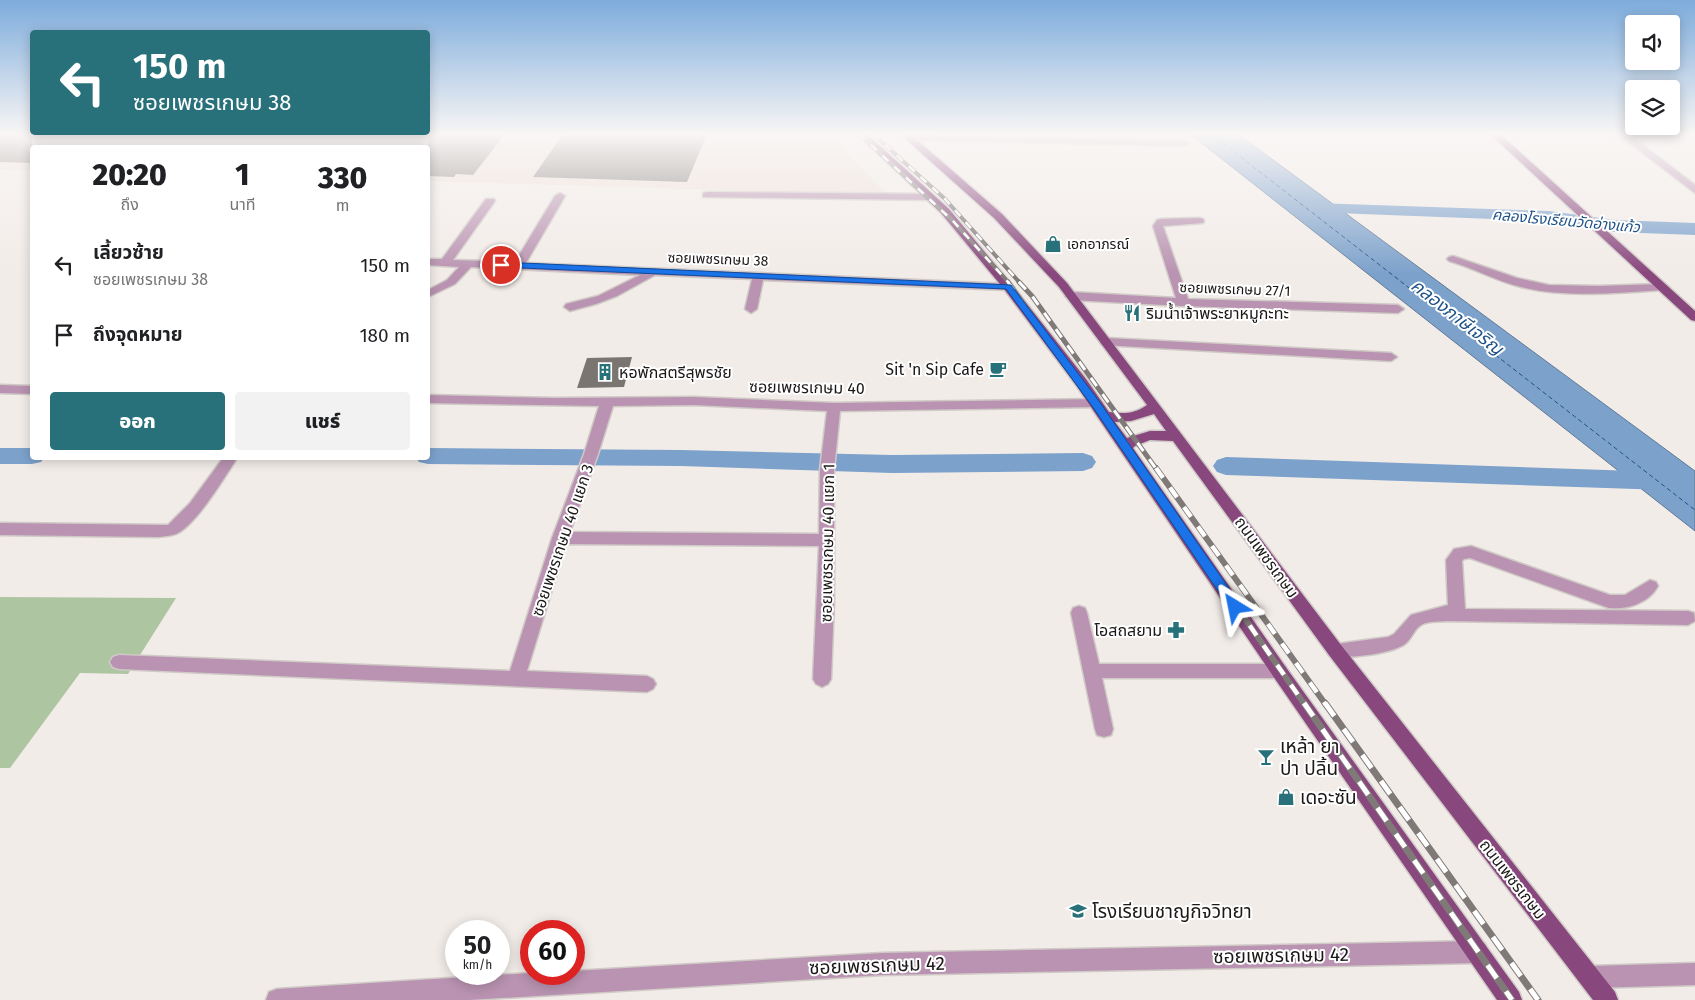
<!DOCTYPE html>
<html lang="th">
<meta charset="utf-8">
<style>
body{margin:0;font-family:"Fira Sans","Noto Sans Thai",sans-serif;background:#f2f2f2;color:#202124;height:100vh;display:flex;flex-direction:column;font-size:19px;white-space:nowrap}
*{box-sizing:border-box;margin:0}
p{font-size:16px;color:#757577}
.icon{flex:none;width:28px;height:28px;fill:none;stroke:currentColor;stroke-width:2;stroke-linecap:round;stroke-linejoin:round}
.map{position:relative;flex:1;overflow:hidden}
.drawer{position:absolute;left:30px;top:145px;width:400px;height:315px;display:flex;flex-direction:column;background:#fff;border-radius:5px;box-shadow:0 2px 12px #0003}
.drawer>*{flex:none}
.hud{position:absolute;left:30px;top:30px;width:400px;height:105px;border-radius:5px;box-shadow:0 2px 12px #0003;background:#28717a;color:#fff;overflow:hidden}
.fabs{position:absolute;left:1625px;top:15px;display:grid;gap:10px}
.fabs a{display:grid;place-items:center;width:55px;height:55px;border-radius:5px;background:#fff;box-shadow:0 2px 12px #0003;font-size:25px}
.speed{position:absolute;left:445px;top:920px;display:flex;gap:10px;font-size:25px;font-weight:700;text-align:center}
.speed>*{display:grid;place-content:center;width:65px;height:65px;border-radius:50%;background:#fff;box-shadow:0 2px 12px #0003;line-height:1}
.speed small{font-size:12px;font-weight:400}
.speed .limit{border:8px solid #d22;background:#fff;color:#111}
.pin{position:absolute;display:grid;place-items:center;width:42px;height:42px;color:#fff;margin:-21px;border:2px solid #fff;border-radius:50%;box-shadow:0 1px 5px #0007}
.me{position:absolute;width:55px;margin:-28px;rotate:325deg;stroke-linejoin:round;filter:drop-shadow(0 0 4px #0008)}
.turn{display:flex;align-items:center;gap:18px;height:105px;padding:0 20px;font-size:22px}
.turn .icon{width:65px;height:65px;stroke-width:2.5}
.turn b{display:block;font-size:35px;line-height:42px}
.eta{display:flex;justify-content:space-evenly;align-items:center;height:85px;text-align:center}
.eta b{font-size:30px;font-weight:800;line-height:35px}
.primary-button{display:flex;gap:10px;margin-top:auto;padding:10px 20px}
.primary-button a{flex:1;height:58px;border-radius:5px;background:#28717a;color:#fff;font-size:20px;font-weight:800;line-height:58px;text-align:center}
.primary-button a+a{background:#f2f2f2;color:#202124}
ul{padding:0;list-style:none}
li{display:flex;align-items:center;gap:15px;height:70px;padding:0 20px}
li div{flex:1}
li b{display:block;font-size:19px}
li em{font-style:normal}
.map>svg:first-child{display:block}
.built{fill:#eddfd8}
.green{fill:#aec5a1}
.water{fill:#7ca1cb;stroke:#5f7895}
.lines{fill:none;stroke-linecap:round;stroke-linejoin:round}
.canal{fill:#7ca1cb;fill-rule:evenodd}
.ferry{stroke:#1f5288;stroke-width:1;stroke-dasharray:4.5 3;stroke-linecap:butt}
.building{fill:#7b7572}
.minor-casing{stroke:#d0cac7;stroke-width:3}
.major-casing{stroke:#d0cac7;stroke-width:3}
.minor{fill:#b993b1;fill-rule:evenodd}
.major{fill:#88477d;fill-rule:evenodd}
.rail-far3-casing{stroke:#7f7a78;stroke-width:4}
.rail-far2-casing{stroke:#7f7a78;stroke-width:5}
.rail-far1-casing{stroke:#7f7a78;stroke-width:6}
.rail-casing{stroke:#7f7a78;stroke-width:7}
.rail-far3{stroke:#fff;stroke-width:2.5;stroke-dasharray:8;stroke-linecap:butt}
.rail-far2{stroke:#fff;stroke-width:3;stroke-dasharray:10;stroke-linecap:butt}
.rail-far1{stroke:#fff;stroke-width:4.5;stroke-dasharray:12;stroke-linecap:butt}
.rail{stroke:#fff;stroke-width:5;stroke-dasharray:16;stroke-linecap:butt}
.route{fill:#1a73e8;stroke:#114b97}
.labels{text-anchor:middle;stroke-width:4;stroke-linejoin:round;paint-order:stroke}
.far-poi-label{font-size:14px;fill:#1b1817;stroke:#fff;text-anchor:start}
.far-street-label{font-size:14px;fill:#1b1817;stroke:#fff}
.far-water-label{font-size:15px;font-style:italic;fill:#1f5288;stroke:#fff}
.poi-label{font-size:16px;fill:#1b1817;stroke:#fff;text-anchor:start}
.street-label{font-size:16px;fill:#1b1817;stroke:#fff}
.water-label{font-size:18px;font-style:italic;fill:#1f5288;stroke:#fff}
.near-poi-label{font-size:19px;fill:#1b1817;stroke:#fff;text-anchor:start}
.near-street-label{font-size:19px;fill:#1b1817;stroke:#fff}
</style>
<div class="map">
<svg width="1695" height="1000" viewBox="0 0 1695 1000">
<rect width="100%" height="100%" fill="#f2ece8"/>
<path class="built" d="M 0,134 L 828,134 L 888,195 L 428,181 L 428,148 L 32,148 L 32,170 L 0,169 Z"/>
<path class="green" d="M 0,597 L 176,598 L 128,674 L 80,673 L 10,768 L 0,768 Z"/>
<path class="water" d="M 1190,134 L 1238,134 L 1695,471 L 1695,531 Z"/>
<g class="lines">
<path class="canal" d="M 1316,203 L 1549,211 L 1615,220 L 1695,223 L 1695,235 L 1615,232 L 1549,221 L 1310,212 L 1307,208 L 1310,204 Z
M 0,448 L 32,448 L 32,458 L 44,458 L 41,462 L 32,464 L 0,464 Z
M 428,448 L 681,450 L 892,455 L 1083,453 L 1092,456 L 1096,462 L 1092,468 L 1083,471 L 892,473 L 681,466 L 428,464 L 419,462 L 416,458 L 428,458 Z
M 1226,457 L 1665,472 L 1674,475 L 1678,481 L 1674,487 L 1665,490 L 1226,475 L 1217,472 L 1213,466 L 1217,460 Z"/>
<path class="ferry" d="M 1211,134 L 1695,510"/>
</g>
<path class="building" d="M 0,134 L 32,134 L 32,163 L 0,162 Z
M 428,134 L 505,134 L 473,175 L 456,174 L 454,177 L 428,176 Z
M 563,134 L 707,134 L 687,182 L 533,177 Z
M 632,357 L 624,387 L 577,388 L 587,358 Z"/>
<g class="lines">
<g class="minor-casing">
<path id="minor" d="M 1618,134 L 1629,134 L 1695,185 L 1695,193 Z
M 910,135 L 1184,140 L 1189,143 L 1184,146 L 907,140 L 907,136 Z
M 707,192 L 931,194 L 936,197 L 931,200 L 703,197 L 703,193 Z
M 560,193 L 565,196 L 526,263 L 1008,284 L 1014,287 L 1008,290 L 763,280 L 757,309 L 751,313 L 745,309 L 752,279 L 655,275 L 617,296 L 596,304 L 570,311 L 564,307 L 566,304 L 598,296 L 640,275 L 471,267 L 455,284 L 428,297 L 428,290 L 447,280 L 459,267 L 428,265 L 428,259 L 442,259 L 486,199 L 494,199 L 495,201 L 453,260 L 515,262 L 555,196 Z
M 1199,218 L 1203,219 L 1204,221 L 1203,223 L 1163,226 L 1188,299 L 1398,305 L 1404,309 L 1398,313 L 1183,306 L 1071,300 L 1065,296 L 1071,292 L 1176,298 L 1153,226 L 1157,220 L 1161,219 Z
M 1453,256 L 1517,278 L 1549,285 L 1598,286 L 1663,284 L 1669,287 L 1663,290 C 1616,293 1567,298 1521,287 C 1496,281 1474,268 1449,261 L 1447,259 L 1449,257 Z
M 1106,338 L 1391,353 L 1397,357 L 1391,361 L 1102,345 L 1100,342 Z
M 0,385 L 32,386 L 32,394 L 0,393 Z
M 428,395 L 554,398 L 694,397 L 834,403 L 1096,399 L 1103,403 L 1096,407 L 840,411 L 834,470 L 834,602 L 831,679 L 828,684 L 822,687 L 816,684 L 813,679 L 819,546 L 566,544 L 527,671 L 647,676 L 653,679 L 656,684 L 653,689 L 647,692 L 119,669 L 113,667 L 110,662 L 113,657 L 119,655 L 510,671 L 552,538 L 584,454 L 599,406 L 428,403 ZM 694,405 L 827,411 L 820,470 L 819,534 L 570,532 L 598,454 L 613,406 Z
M 223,458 L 237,458 C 225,477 197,523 178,533 C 173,536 165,536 159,537 L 0,535 L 0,523 L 168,525 L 190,503 Z
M 1471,546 L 1610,595 L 1625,595 L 1650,580 L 1656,582 L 1658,586 C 1649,603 1627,610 1609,608 L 1470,558 L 1464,559 L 1462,561 L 1465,609 L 1688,611 L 1694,613 L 1695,621 L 1688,625 L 1446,621 C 1439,622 1429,621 1423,624 C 1414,628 1412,639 1405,644 C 1391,654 1344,660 1329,655 L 1326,650 L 1329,645 L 1388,637 L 1394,634 L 1411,615 L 1448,605 L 1446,560 L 1454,549 Z
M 1079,606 L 1085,608 L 1087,613 L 1099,664 L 1279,664 L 1285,666 L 1288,671 L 1285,676 L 1279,678 L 1102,678 L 1113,729 L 1111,735 L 1104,737 L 1097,735 L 1095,729 L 1071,613 L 1073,608 Z
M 1477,941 L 1485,944 L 1488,952 L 1485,960 L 1477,963 L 882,975 L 469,1000 L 266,1000 L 269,992 L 277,989 L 531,973 L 574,974 L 574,971 L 882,953 Z
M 1695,963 L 1695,985 L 1590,988 L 1582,985 L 1579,977 L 1582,969 L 1590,966 Z"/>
</g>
<g class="major-casing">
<path id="major" d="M 857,134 L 867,134 L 949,209 L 1012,285 L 1086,379 L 1109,412 C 1123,414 1135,414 1147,405 L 1059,287 L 994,218 L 900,134 L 910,134 L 1002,214 L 1067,283 L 1341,645 L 1615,992 L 1618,1000 L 1593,1000 L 1329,655 L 1173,441 L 1150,440 L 1135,446 L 1133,448 L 1285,666 L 1519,992 L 1522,1000 L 1497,1000 L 1273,676 L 1076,385 L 1004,289 L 941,213 ZM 1154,414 L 1166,431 L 1150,431 L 1127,438 L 1115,422 L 1131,421 Z
M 1490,134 L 1500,134 L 1695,311 L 1695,321 L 1691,320 Z"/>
</g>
<use href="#minor" class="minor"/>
<use href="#major" class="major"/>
<g class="rail-far3-casing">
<path id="rail-far3" d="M 859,134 L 953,221 L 1009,283
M 873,134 L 945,199 L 1020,283"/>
</g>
<g class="rail-far2-casing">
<path id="rail-far2" d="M 1008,282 L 1141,470
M 1019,282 L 1032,296 L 1157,470"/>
</g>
<g class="rail-far1-casing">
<path id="rail-far1" d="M 1140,468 L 1305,705
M 1156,468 L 1326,705"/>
</g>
<g class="rail-casing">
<path id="rail" d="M 1304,703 L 1512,1000
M 1325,703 L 1538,1000"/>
</g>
<use href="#rail-far3" class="rail-far3"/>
<use href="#rail-far2" class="rail-far2"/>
<use href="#rail-far1" class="rail-far1"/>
<use href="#rail" class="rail"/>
</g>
<linearGradient id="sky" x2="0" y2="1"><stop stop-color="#7dacdc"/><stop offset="0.49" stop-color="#f9f6f5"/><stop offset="1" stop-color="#f9f6f5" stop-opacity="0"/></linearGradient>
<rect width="1695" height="274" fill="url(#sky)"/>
<path class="route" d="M 501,262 L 1011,285 L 1099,401 L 1242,607 L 1240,610 L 1231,610 L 1092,406 L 1006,289 L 498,267 L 498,263 Z"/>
<defs>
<g id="shop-bare" transform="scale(1.35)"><path d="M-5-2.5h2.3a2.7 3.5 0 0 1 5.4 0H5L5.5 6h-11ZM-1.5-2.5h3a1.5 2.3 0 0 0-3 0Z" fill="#28717a" stroke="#fff" stroke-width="2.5" paint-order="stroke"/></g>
<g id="restaurant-bare" transform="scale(1.35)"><path d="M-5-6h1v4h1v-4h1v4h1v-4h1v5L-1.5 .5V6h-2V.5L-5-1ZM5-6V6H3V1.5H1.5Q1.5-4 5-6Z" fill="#28717a" stroke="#fff" stroke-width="2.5" paint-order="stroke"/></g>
<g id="cafe-bare" transform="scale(1.35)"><path d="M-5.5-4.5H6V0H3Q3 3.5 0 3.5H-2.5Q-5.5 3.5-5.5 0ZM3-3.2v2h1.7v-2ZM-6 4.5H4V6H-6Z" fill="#28717a" stroke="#fff" stroke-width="2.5" paint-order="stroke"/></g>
<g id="building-bare" transform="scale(1.35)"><path d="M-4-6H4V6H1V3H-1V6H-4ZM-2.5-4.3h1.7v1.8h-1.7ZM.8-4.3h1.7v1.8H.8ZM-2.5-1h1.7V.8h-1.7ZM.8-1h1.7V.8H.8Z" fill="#28717a" stroke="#fff" stroke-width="2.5" paint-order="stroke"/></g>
<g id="pharmacy-bare" transform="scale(1.35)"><path d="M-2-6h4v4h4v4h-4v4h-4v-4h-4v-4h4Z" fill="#28717a" stroke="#fff" stroke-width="2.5" paint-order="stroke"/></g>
<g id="bar-bare" transform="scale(1.35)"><path d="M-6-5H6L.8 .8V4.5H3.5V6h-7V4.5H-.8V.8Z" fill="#28717a" stroke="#fff" stroke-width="2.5" paint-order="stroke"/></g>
<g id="school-bare" transform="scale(1.35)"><path d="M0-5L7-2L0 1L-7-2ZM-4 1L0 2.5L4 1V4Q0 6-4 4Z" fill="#28717a" stroke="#fff" stroke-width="2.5" paint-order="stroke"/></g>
</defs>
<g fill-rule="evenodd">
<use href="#shop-bare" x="1053" y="244"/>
<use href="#restaurant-bare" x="1132" y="313"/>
<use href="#cafe-bare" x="998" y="369"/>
<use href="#building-bare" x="605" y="372"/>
<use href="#pharmacy-bare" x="1176" y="630"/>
<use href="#bar-bare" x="1266" y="757"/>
<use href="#shop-bare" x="1286" y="797"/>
<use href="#school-bare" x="1078" y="911"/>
</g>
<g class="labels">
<g class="far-poi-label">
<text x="1067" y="249">เอกอาภรณ์</text>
</g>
<g class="far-street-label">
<text transform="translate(718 259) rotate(2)" y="5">ซอยเพชรเกษม 38</text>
<text transform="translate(1235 289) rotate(2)" y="5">ซอยเพชรเกษม 27/1</text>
</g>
<g class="far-water-label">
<text transform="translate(1566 221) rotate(5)" y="5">คลองโรงเรียนวัดอ่างแก้ว</text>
</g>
<g class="poi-label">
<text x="1146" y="319">ริมน้ำเจ้าพระยาหมูกะทะ</text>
<text x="984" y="375" text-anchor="end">Sit 'n Sip Cafe</text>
<text x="619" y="378">หอพักสตรีสุพรชัย</text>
<text x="1162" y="636" text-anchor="end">โอสถสยาม</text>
</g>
<g class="street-label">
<text transform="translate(807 387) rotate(1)" y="6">ซอยเพชรเกษม 40</text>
<text transform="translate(562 540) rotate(-71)" y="6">ซอยเพชรเกษม 40 แยก 3</text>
<text transform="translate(827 543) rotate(-89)" y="6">ซอยเพชรเกษม 40 แยก 1</text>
<text transform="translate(1267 557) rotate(54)" y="6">ถนนเพชรเกษม</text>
<text transform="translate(1513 879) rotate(52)" y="6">ถนนเพชรเกษม</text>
</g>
<g class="water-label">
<text transform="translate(1457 317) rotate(38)" y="6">คลองภาษีเจริญ</text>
</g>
<g class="near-poi-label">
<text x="1280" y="753">เหล้า ยา<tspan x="1280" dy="22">ปา ปลิ้น</tspan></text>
<text x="1300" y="804">เดอะซัน</text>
<text x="1092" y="918">โรงเรียนชาญกิจวิทยา</text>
</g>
<g class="near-street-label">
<text transform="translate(1281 955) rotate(-1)" y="7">ซอยเพชรเกษม 42</text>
<text transform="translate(877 965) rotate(-2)" y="7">ซอยเพชรเกษม 42</text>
</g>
</g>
</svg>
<div class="fabs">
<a><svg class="icon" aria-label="sound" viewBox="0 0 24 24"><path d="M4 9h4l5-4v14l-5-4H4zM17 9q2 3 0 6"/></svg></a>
<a><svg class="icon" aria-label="layers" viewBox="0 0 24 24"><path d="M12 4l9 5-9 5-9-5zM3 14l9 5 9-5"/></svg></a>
</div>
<div class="speed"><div>50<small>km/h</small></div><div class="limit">60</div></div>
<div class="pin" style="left:501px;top:265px;background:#d93025"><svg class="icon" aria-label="arrive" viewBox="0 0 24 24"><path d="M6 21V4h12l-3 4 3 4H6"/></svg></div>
<svg class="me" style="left:1235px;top:607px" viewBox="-20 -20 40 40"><path d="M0-17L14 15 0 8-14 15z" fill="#1a73e8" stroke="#fff" stroke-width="4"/></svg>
<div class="hud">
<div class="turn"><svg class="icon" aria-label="left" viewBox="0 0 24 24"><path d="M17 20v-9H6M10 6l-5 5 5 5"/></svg><div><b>150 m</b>ซอยเพชรเกษม 38</div></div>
</div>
<section class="drawer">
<div class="eta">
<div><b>20:20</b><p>ถึง</p></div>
<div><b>1</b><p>นาที</p></div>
<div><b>330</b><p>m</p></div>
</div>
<ul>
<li><svg class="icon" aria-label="left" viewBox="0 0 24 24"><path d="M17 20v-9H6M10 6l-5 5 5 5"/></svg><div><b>เลี้ยวซ้าย</b><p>ซอยเพชรเกษม 38</p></div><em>150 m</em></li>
<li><svg class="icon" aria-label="arrive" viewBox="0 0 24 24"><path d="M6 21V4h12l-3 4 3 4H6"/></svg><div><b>ถึงจุดหมาย</b></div><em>180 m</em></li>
</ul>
<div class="primary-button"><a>ออก</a><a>แชร์</a></div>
</section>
</div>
